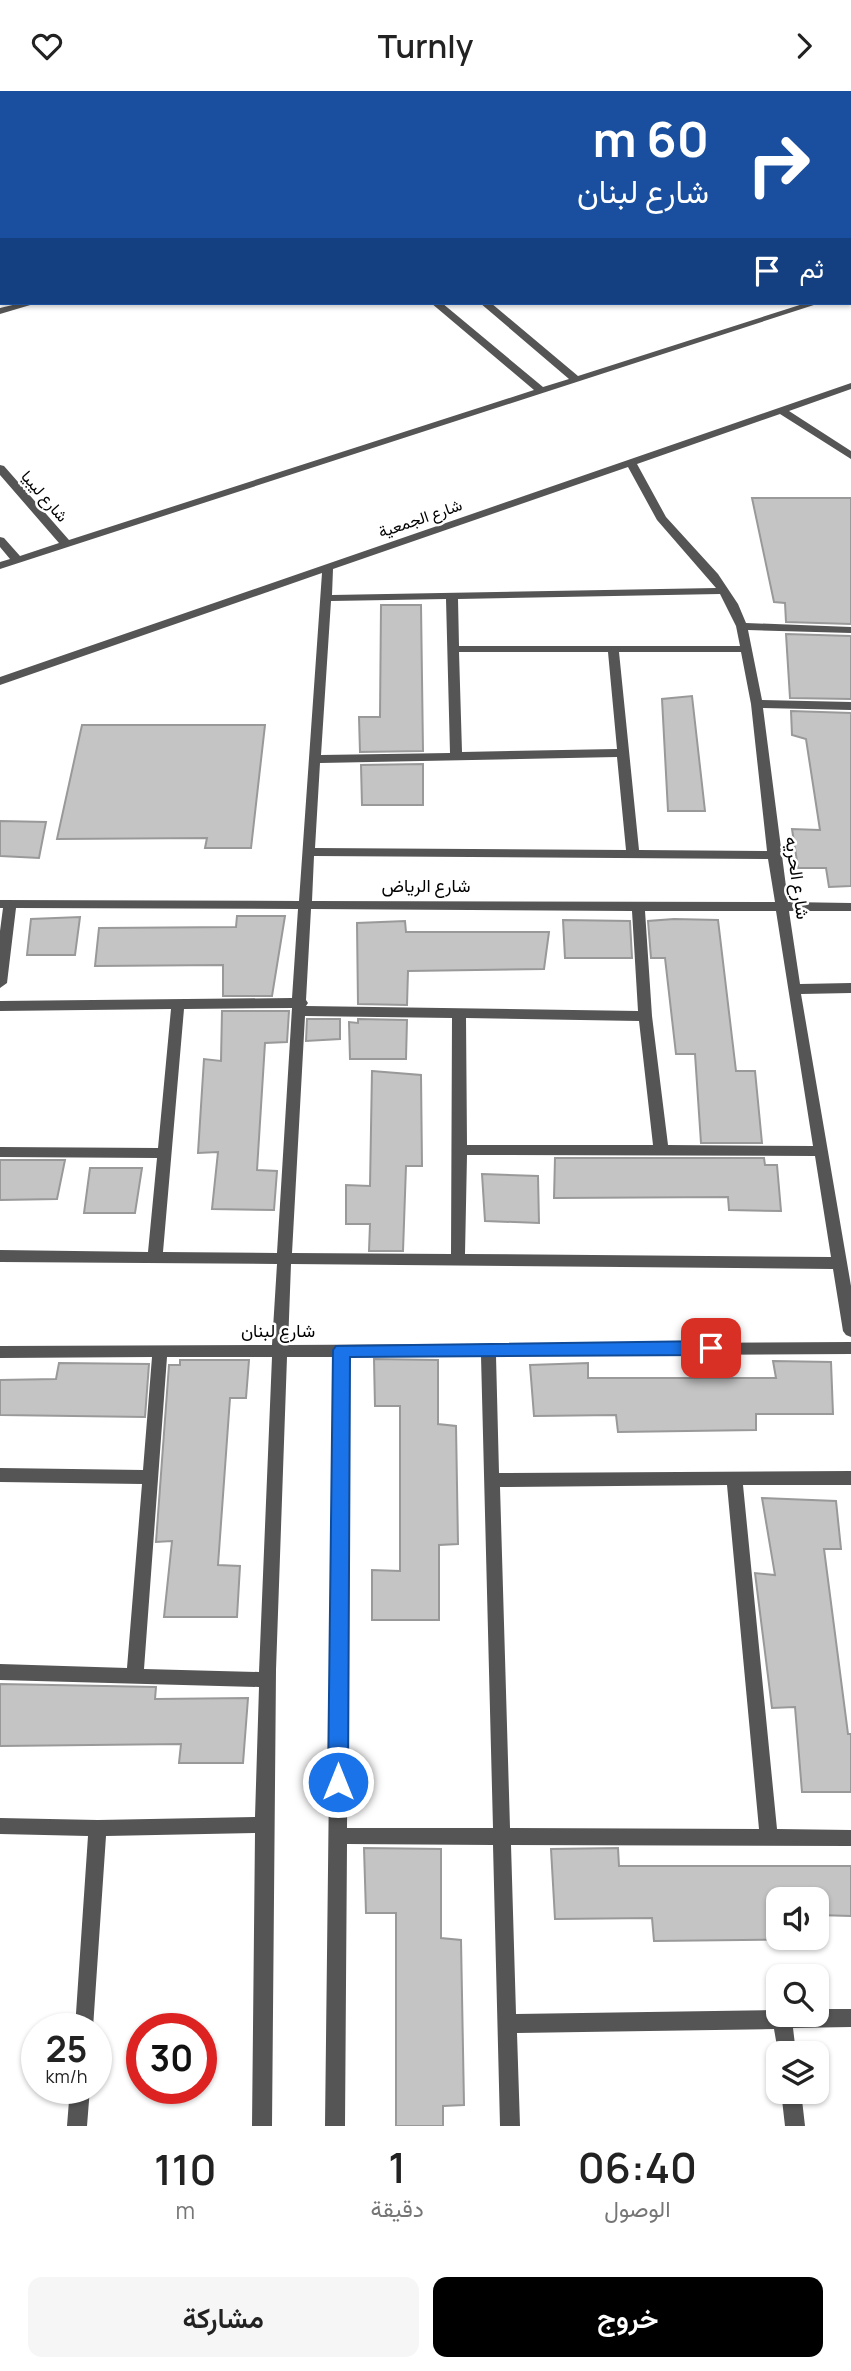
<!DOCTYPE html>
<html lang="ar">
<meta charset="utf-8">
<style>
body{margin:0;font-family:Manrope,Vazirmatn,sans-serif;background:#f6f6f6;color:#222;direction:rtl;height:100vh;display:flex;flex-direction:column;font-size:26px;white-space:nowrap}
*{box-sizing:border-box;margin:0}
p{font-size:23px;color:#767676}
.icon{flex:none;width:38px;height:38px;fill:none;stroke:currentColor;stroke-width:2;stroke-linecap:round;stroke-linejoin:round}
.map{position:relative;height:2035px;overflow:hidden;direction:ltr}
.details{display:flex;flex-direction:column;background:#fff;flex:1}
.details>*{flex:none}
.guide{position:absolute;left:0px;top:0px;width:852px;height:214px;box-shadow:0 2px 5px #0004;direction:rtl;background:#1a4fa0;color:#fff;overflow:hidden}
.controls{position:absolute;left:766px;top:1796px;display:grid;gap:14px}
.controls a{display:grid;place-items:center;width:63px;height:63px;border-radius:14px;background:#fff;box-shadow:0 2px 5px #0004;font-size:35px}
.speed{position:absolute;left:21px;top:1922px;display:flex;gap:14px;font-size:35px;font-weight:700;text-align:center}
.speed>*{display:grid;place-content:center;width:91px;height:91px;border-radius:50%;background:#fff;box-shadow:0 2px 5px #0004;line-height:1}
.speed small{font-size:18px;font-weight:400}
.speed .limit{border:10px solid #d22;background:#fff;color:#111}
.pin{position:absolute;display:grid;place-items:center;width:60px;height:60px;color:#fff;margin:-30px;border-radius:14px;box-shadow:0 4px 10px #0006}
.me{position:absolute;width:77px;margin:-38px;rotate:0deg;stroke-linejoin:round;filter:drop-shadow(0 0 5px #0008)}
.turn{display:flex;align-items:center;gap:24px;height:147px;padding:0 28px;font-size:32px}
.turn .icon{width:91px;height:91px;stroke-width:2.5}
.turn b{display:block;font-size:49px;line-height:60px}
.then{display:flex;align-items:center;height:66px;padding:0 28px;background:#0003;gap:14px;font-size:26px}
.eta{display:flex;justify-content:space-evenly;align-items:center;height:119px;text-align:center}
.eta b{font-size:42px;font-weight:600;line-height:49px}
.action{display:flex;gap:14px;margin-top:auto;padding:14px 28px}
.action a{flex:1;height:80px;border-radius:14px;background:#000;color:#fff;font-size:28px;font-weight:600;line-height:80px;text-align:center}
.action a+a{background:#f6f6f6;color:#222}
header{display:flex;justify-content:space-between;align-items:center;height:91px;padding:0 28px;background:#fff;font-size:32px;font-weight:600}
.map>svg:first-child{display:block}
.building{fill:#c4c4c4;stroke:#999;stroke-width:2}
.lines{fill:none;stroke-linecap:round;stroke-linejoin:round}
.street{fill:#555;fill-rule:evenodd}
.route{fill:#1a73e8;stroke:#114b97;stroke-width:2}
.labels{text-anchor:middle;stroke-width:5;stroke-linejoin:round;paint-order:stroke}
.far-street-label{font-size:16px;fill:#000;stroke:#fff}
.street-label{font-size:18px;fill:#000;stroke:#fff}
</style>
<header><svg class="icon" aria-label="forward" viewBox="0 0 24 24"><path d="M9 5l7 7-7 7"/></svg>Turnly<svg class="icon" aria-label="heart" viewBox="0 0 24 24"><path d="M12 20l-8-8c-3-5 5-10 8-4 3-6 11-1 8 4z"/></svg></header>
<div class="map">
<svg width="851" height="2035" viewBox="0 0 851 2035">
<rect width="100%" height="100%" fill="#fff"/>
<path class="building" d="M 752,407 L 851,407 L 851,533 L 786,531 L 785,512 L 774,511 Z
M 381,514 L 421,514 L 423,660 L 360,661 L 359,626 L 380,626 Z
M 786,543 L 851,545 L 851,608 L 790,607 Z
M 692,605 L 705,720 L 668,720 L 662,608 Z
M 791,620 L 851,622 L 851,795 L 829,796 L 826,777 L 798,777 L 792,738 L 820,739 L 806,648 L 792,644 Z
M 82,634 L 265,634 L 251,757 L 205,757 L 207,747 L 57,748 Z
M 423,673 L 423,714 L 362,714 L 361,674 Z
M 0,730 L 46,731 L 39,767 L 0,765 Z
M 237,825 L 285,825 L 272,905 L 223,905 L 223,874 L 95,875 L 99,837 L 236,836 Z
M 80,826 L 75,864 L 27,864 L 31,828 Z
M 674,828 L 718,829 L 736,980 L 755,980 L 762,1052 L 701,1052 L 695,963 L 676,963 L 665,867 L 651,867 L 648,830 Z
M 563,829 L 630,830 L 632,867 L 565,867 Z
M 405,830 L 406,841 L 549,841 L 544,878 L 408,880 L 407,914 L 358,913 L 357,832 Z
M 222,920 L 289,920 L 287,951 L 265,952 L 257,1079 L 277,1080 L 274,1119 L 212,1118 L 218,1061 L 198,1062 L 204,968 L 221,970 Z
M 307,928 L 340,928 L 340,948 L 306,950 Z
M 358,928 L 407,929 L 406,968 L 350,968 L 349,931 L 358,932 Z
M 372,980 L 421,984 L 422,1075 L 406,1075 L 403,1160 L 369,1160 L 370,1133 L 346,1133 L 346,1094 L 370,1095 Z
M 555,1067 L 764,1067 L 765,1074 L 777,1074 L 781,1120 L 729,1119 L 728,1106 L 554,1107 Z
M 0,1069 L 65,1069 L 57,1108 L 0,1109 Z
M 90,1077 L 142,1077 L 135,1122 L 84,1122 Z
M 482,1083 L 538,1085 L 539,1132 L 485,1130 Z
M 374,1268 L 438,1269 L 438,1333 L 456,1335 L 458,1453 L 439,1454 L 439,1529 L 372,1529 L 372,1479 L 400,1480 L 400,1315 L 375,1315 Z
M 180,1269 L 249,1269 L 246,1307 L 230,1307 L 218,1474 L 240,1475 L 237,1526 L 164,1526 L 172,1450 L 156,1451 L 169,1274 L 180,1274 Z
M 773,1270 L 831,1271 L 833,1323 L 756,1323 L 756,1339 L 618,1341 L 616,1324 L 534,1325 L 530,1274 L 588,1272 L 588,1287 L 776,1287 Z
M 59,1272 L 149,1273 L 145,1326 L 0,1324 L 0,1289 L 56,1288 Z
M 762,1407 L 836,1410 L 841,1458 L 824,1458 L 848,1643 L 851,1643 L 851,1701 L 802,1701 L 795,1616 L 772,1617 L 755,1482 L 775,1484 Z
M 0,1593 L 156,1596 L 155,1608 L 248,1607 L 243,1672 L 179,1672 L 181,1653 L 0,1655 Z
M 364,1757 L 441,1758 L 441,1847 L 461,1849 L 464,2014 L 443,2015 L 443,2035 L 396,2035 L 396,1822 L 366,1822 Z
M 618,1757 L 619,1775 L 851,1775 L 851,1825 L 817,1824 L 817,1808 L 779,1808 L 779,1846 L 817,1848 L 654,1850 L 652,1827 L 555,1828 L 551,1758 Z"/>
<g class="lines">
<path class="street" d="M 9,0 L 40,0 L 42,2 L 10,2 Z
M 138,0 L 152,0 L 154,2 L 139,2 Z
M 306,0 L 315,0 L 316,2 L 307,2 Z
M 444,0 L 452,0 L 453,2 L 445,2 Z
M 562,0 L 576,0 L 560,2 Z
M 587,0 L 596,0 L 597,2 L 588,2 Z
M 698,0 L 712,0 L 696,2 Z
M 731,0 L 740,0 L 741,2 L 732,2 Z
M 850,91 L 851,92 L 851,98 L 850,98 Z
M 0,105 L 2,105 L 2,111 L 0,111 Z
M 2,123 L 2,129 L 0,130 L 0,124 Z
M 850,197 L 851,197 L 851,203 L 850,203 Z
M 21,212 L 37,212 L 0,223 L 0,217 Z
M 431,212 L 442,212 L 543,296 L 569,288 L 480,212 L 491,212 L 578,285 L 806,212 L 820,212 L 0,478 L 0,471 L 10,468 L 0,456 L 0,446 L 4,447 L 20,465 L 59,452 L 0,384 L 0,374 L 4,375 L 69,449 L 534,299 Z
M 851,292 L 851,298 L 789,320 L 851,360 L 851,368 L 780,323 L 637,373 L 666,426 L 718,483 L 738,513 L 746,532 L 851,536 L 851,542 L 748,539 L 762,609 L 851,611 L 851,619 L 763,617 L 788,811 L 851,812 L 851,820 L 789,820 L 800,893 L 851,892 L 851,902 L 801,903 L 851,1195 L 851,1246 L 846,1244 L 843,1240 L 833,1178 L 291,1173 L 288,1254 L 851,1251 L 851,1263 L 496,1265 L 499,1382 L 851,1380 L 851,1394 L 743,1394 L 777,1738 L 851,1739 L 851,1755 L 511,1754 L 516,1923 L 779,1919 L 779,1923 L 817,1923 L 817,1918 L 851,1918 L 851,1936 L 793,1937 L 796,1962 L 779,1962 L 779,1967 L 774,1938 L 517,1942 L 520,2035 L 500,2035 L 493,1754 L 347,1753 L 345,2035 L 325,2035 L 334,1266 L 287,1266 L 276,1579 L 272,2035 L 252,2035 L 255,1742 L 106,1745 L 93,1937 L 75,1937 L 88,1745 L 0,1743 L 0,1727 L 98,1729 L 255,1726 L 259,1596 L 0,1589 L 0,1573 L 127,1577 L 142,1393 L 0,1391 L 0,1377 L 143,1379 L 152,1266 L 0,1267 L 0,1255 L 272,1254 L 277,1173 L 0,1171 L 0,1159 L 148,1161 L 157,1067 L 0,1066 L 0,1056 L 158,1057 L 171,918 L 0,920 L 0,910 L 292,907 L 298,818 L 16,817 L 7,892 L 0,897 L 0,840 L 3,817 L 0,817 L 0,809 L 299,810 L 322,482 L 0,594 L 0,586 ZM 628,376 L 657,429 L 716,497 L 332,504 L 333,478 ZM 720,503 L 736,535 L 740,555 L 459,555 L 458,508 ZM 446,508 L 450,662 L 321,664 L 331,510 ZM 459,561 L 608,561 L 617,658 L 462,661 ZM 619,561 L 741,561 L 751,613 L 767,760 L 639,759 ZM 617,666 L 626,759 L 315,757 L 320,672 ZM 314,765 L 768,768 L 775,811 L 312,810 ZM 311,818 L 632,820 L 638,920 L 306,915 L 308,912 L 306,909 ZM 645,820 L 776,820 L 813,1055 L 668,1054 L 652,925 ZM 292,917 L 277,1162 L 163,1161 L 184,918 ZM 305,925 L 452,927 L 451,1163 L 292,1162 ZM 466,927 L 639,930 L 653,1054 L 467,1054 ZM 467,1064 L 815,1065 L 831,1166 L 465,1163 ZM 350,1265 L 481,1265 L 493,1737 L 347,1737 ZM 167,1266 L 272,1266 L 259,1581 L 144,1578 ZM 727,1394 L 759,1738 L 510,1737 L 500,1396 Z
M 70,1997 L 90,1997 L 87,2035 L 67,2035 Z
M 781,2000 L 801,2000 L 805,2035 L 785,2035 Z"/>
</g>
<path class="route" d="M 711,1250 L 718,1252 L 720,1257 L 718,1262 L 711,1264 L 350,1266 L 348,1691 L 345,1698 L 338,1700 L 330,1698 L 328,1691 L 333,1259 L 336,1255 Z"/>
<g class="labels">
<g class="far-street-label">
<text transform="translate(45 405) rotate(49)" y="6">شارع ليبيا</text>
<text transform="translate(420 427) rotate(-19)" y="6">شارع الجمعية</text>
</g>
<g class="street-label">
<text transform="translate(797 787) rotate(82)" y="6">شارع الحريه</text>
<text x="426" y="801">شارع الرياض</text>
<text x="278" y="1246">شارع لبنان</text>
</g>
</g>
</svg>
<div class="controls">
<a><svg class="icon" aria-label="sound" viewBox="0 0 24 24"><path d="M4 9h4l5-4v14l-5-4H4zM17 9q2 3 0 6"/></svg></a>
<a><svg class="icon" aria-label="search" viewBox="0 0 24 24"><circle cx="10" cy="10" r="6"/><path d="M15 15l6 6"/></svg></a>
<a><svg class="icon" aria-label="layers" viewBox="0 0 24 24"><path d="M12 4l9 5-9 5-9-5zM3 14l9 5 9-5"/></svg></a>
</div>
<div class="speed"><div>25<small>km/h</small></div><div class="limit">30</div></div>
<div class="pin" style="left:711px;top:1257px;background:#d93025"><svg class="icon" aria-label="arrive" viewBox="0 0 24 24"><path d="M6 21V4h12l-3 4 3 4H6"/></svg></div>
<svg class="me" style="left:338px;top:1691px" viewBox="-20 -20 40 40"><circle r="17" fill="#1a73e8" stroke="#fff" stroke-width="3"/><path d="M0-11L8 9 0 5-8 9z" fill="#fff"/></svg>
<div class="guide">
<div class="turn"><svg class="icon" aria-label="right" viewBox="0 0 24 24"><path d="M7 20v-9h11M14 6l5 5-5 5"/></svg><div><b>60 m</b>شارع لبنان</div></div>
<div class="then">ثم<svg class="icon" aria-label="arrive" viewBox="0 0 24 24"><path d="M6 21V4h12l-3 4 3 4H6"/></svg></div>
</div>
</div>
<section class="details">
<div class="eta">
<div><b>06:40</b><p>الوصول</p></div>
<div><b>1</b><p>دقيقة</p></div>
<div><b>110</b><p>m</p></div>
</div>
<div class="action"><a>خروج</a><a>مشاركة</a></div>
</section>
